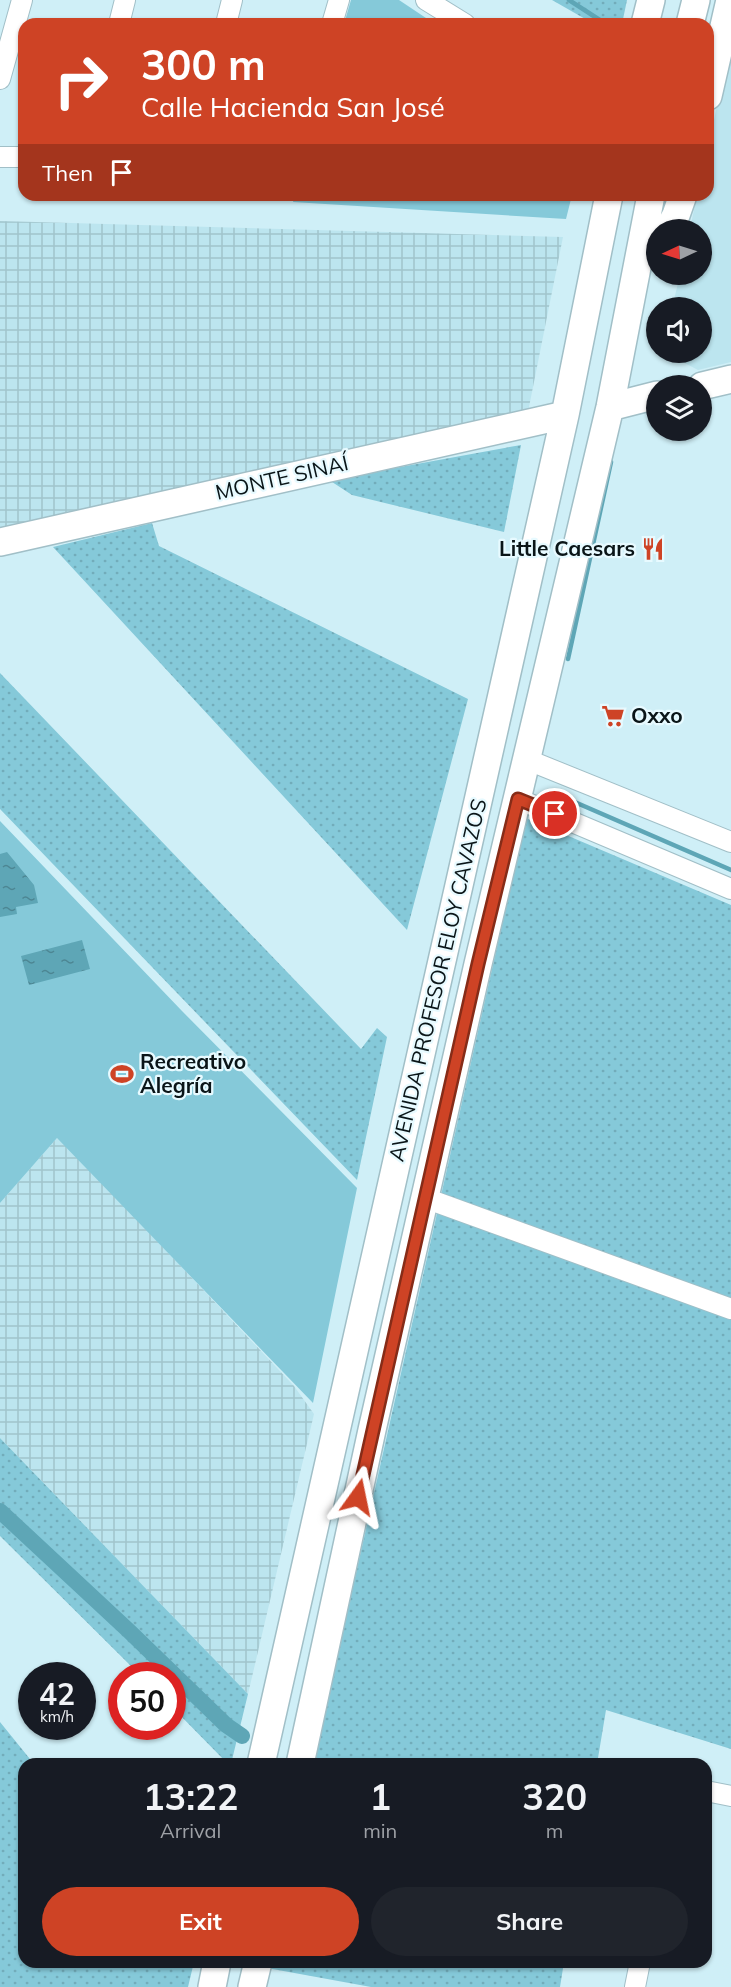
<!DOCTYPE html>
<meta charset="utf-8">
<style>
body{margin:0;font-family:Mulish,sans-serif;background:#20242c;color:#f1f3f6;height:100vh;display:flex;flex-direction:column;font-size:22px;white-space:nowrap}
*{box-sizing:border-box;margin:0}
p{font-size:20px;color:#9ea1a6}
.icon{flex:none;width:33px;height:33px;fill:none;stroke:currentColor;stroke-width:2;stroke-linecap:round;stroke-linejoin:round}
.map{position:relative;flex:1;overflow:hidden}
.details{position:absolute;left:18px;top:1758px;width:694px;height:210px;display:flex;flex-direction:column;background:#171b24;border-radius:18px;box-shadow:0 2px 4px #0004}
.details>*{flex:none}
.hud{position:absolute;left:18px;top:18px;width:696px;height:183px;border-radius:18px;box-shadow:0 2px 4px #0004;background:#ce4325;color:#fff;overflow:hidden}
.needle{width:39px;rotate:266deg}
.fabs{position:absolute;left:646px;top:219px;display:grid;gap:12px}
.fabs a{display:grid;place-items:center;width:66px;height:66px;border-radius:50%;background:#171b24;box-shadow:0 2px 4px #0004;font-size:30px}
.speed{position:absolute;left:18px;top:1662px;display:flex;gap:12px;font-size:30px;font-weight:700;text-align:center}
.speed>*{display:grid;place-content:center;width:78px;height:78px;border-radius:50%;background:#171b24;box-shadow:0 2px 4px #0004;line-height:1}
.speed small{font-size:15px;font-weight:400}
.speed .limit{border:9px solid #d22;background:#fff;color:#111}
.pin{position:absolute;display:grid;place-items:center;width:51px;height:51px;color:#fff;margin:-26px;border:3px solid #fff;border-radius:50%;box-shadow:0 2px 6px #0007}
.me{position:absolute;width:66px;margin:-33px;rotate:12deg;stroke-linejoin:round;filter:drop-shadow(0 0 4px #0008)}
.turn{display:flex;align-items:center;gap:21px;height:126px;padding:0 24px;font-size:27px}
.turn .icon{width:78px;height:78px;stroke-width:2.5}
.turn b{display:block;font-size:42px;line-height:51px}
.then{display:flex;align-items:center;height:57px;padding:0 24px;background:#0003;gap:12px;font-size:22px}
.eta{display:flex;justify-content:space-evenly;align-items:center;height:102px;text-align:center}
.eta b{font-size:36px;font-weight:700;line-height:42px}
.action{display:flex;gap:12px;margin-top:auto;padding:12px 24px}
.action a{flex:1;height:69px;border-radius:36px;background:#ce4325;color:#fff;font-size:24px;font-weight:700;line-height:69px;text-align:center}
.action a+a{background:#20242c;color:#f1f3f6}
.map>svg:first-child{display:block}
.built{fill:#bce5ef}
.industrial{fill:url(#industrial-grid)}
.grass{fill:url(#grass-dots)}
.park{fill:#85c9d9}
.water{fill:url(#water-ripples)}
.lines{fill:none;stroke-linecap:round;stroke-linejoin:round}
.stream{stroke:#5ea6b6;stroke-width:4.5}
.canal{stroke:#5ea6b6;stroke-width:16}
.street-casing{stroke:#a1bfc7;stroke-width:22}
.secondary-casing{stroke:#a1bfc7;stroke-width:30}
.street{stroke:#fff;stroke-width:20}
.secondary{stroke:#fff;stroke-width:27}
.route-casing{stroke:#862c18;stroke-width:15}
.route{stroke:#ce4325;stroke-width:10}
.labels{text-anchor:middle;stroke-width:4.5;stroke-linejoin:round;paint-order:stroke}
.street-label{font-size:21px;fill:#0a1518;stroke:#e7faff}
.poi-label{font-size:21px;font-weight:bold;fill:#0a1518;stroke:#e7faff;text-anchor:start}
</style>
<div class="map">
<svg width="731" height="1987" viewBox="0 0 731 1987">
<defs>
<pattern id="industrial-grid" width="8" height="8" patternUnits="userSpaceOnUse" patternTransform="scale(1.5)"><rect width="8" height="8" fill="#bce5ef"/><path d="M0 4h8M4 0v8" fill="none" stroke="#a0c4cc"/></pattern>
<pattern id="grass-dots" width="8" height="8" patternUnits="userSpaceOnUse" patternTransform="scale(1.5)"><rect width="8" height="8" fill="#85c9d9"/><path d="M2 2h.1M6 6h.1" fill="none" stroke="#72acba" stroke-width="1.8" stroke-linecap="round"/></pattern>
<pattern id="water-ripples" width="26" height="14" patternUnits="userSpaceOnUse" patternTransform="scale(1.5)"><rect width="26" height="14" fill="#5ea6b6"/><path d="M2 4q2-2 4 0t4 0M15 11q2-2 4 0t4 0" fill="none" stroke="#4c8693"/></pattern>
</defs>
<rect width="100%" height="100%" fill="#cfeff7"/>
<path class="built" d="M 731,43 L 731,362 L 698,370 L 677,359 L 674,353 L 702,352 L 702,308 L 672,308 L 680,275 L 702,274 L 702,230 L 690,229 L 697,195 L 708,195 L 708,147 Z"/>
<path class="industrial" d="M 0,221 L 563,237 L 528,412 L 0,533 Z
M 57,1138 L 76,1155 L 294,1386 L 314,1414 L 248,1694 L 0,1438 L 0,1203 Z"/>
<path class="grass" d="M 552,0 L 627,0 L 622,24 L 594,24 Z
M 521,445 L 504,532 L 352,495 L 329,480 Z
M 152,523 L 159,546 L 468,699 L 407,930 L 53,547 Z
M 0,673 L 361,1049 L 377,1028 L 387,1037 L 357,1180 L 0,809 Z
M 526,818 L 731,905 L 731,1749 L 606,1710 L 597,1764 L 313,1764 Z
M 0,1438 L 248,1694 L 231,1764 L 228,1764 L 173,1708 L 172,1676 L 140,1675 L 0,1536 Z
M 0,1722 L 34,1764 L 24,1764 L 24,1962 L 194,1962 L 188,1987 L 0,1987 Z
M 268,1962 L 564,1962 L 560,1987 L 371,1987 L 267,1968 Z"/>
<path class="park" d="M 351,0 L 399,0 L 435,24 L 344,24 Z
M 295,195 L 572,195 L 566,219 L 293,202 Z
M 0,821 L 182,1011 L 357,1188 L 313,1403 L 57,1138 L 0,1203 Z"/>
<path class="water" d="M 7,852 L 34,885 L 38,903 L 16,907 L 17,914 L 0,917 L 0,854 Z
M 82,940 L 90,969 L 29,985 L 21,956 Z"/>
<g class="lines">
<path class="stream" d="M 569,0 L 606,24
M 568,659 L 611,462
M 570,800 L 731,870"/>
<path class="canal" d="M 0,1511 L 129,1631 L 226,1725 L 242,1736"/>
<g class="street-casing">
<path id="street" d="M 426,0 L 465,24
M 119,24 L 125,0
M 226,24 L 232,0
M 332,24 L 339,0
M 0,79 L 22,0
M 0,157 L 24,157
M 528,760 L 731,842
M 518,799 L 731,889
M 425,1198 L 731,1309
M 706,1791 L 731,1796
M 635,1987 L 640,1962"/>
</g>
<g class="secondary-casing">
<path id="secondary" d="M 645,24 L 651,0
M 690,24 L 696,0
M 708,96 L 730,0
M 668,230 L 676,215 L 683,195
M 702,386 L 731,379
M 610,407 L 657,395
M 0,542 L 565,415
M 261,1764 L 565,415 L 609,195
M 300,1764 L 372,1430 L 478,964 L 610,407 L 651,195
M 212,1987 L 217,1962
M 252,1987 L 258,1962"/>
</g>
<use href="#street" class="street"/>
<use href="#secondary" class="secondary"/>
</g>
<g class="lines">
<g class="route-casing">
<path id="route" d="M 358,1497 L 478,964 L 518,799 L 555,814"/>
</g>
<use href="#route" class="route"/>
</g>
<defs>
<g id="restaurant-bare" transform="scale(1.8)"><path d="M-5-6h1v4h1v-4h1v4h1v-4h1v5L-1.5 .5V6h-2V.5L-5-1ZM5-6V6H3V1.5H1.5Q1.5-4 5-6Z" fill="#ce4325" stroke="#e7faff" stroke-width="2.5" paint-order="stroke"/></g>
<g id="supermarket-bare" transform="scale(1.8)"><path d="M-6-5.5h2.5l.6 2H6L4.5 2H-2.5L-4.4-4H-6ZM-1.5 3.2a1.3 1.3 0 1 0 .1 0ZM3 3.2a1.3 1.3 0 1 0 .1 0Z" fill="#ce4325" stroke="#e7faff" stroke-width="2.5" paint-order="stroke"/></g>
<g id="stadium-bare" transform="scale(1.8)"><path d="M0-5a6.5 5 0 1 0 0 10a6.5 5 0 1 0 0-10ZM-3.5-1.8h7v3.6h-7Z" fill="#ce4325" stroke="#e7faff" stroke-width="2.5" paint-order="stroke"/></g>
</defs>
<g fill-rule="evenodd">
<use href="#restaurant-bare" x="653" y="549"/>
<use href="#supermarket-bare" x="613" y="716"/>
<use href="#stadium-bare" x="122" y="1074"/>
</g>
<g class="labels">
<g class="street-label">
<text transform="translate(282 478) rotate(-13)" y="7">MONTE SINAÍ</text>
<text transform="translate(438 980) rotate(-77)" y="7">AVENIDA PROFESOR ELOY CAVAZOS</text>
</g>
<g class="poi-label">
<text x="635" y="556" text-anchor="end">Little Caesars</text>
<text x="631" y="723">Oxxo</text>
<text x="140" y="1069">Recreativo<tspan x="140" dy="24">Alegría</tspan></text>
</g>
</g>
</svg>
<div class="fabs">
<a><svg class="needle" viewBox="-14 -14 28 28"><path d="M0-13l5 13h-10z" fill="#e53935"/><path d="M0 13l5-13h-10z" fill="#9ea1a6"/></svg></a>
<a><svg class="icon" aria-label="sound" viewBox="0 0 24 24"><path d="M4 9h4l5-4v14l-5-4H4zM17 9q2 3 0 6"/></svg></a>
<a><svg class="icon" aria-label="layers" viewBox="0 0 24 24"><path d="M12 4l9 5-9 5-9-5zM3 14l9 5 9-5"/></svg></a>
</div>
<div class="speed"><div>42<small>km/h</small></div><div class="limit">50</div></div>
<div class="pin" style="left:555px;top:814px;background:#d93025"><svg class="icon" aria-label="arrive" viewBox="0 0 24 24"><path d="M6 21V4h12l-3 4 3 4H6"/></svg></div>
<svg class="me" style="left:358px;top:1497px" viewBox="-20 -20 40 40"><path d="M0-17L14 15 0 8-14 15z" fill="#ce4325" stroke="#fff" stroke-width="4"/></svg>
<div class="hud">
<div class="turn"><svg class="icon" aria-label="right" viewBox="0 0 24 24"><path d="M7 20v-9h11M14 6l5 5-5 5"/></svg><div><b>300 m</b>Calle Hacienda San José</div></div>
<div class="then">Then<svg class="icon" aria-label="arrive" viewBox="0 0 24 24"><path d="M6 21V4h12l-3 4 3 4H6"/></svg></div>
</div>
<section class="details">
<div class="eta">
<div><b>13:22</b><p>Arrival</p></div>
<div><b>1</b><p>min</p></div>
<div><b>320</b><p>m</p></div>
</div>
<div class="action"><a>Exit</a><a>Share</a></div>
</section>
</div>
